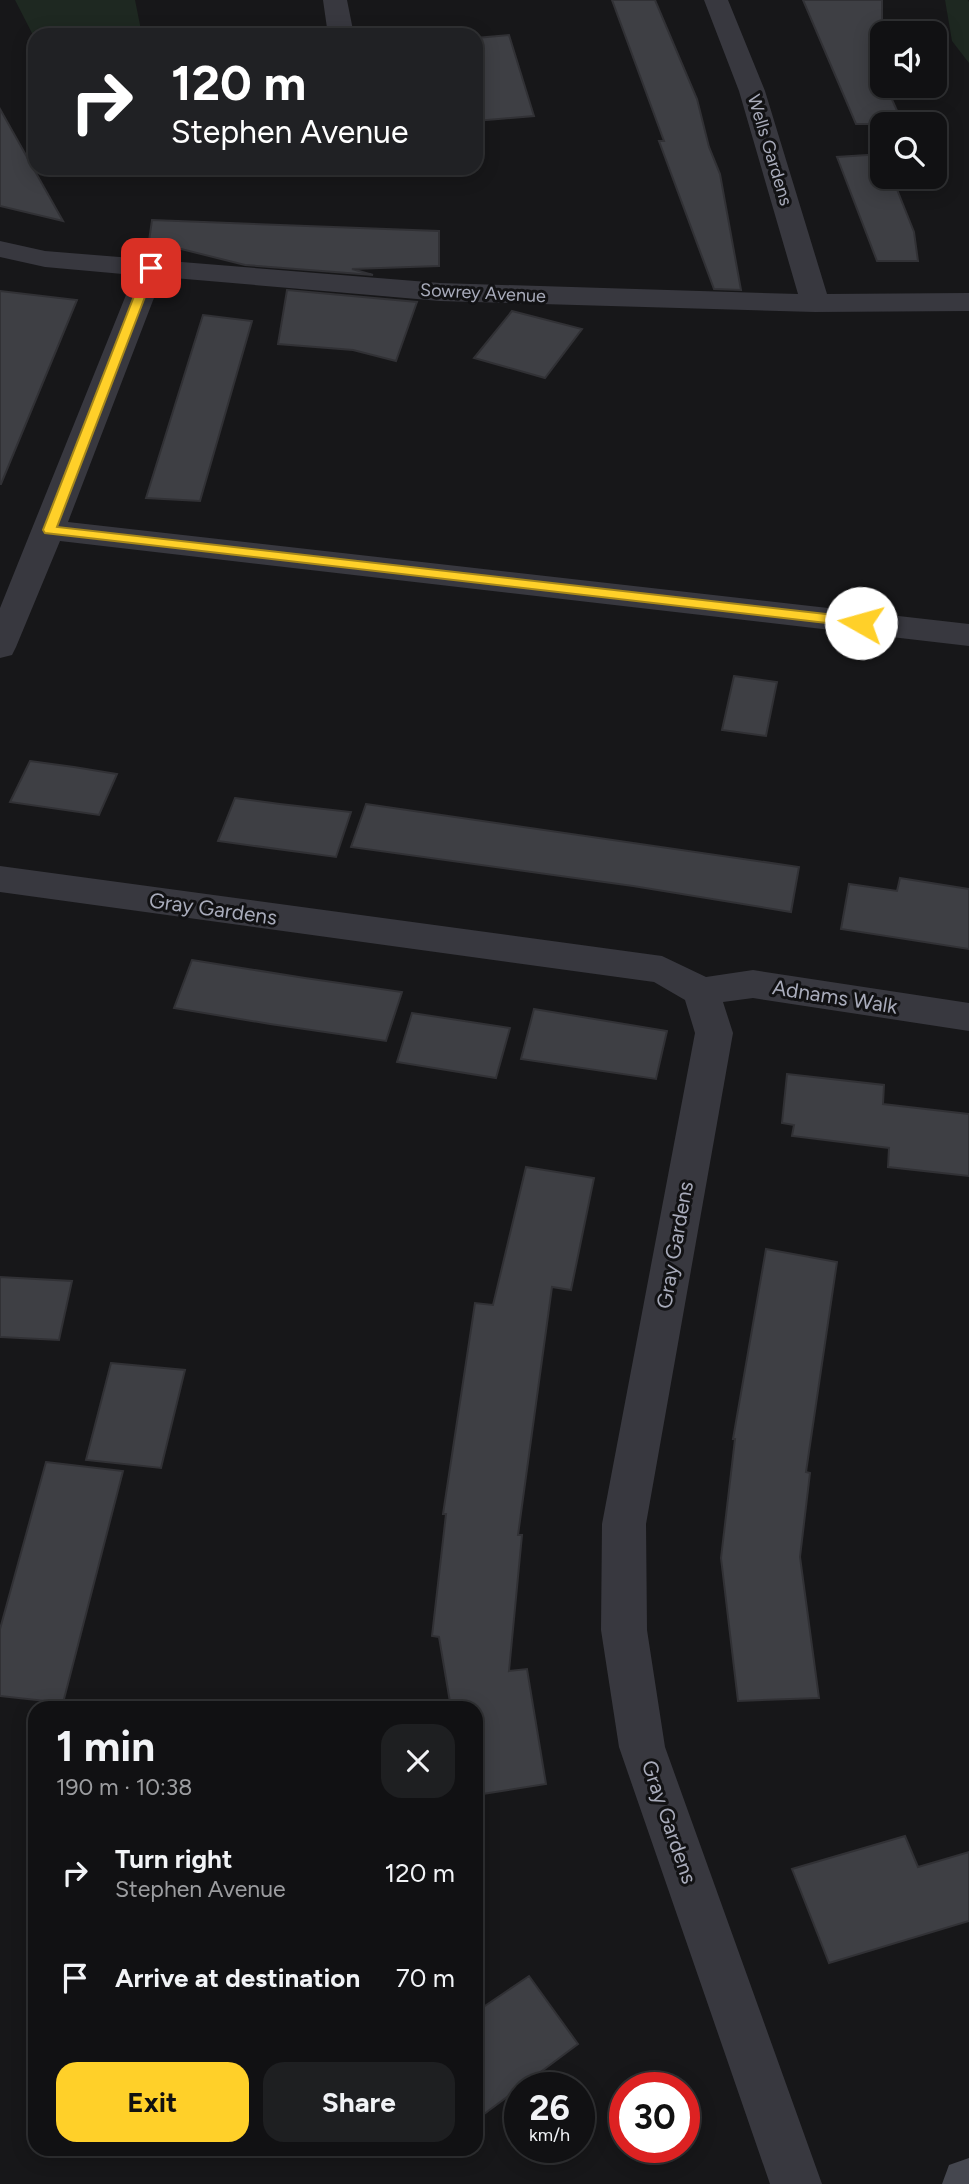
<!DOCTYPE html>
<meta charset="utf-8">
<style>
body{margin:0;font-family:Figtree,sans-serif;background:#1e1f21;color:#f1f3f6;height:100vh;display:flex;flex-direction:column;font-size:26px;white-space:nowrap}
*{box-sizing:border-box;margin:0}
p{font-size:23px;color:#9c9da0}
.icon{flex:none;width:38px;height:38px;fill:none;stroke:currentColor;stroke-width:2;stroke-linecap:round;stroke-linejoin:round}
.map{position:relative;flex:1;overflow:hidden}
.panel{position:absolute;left:28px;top:1701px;width:455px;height:455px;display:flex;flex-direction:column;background:#111113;border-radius:21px;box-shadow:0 4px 18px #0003,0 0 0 2px #303133}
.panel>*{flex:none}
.hud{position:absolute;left:28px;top:28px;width:455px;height:147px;border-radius:21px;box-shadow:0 4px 18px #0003,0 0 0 2px #303133;background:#202124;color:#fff;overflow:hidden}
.buttons{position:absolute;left:870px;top:21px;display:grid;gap:14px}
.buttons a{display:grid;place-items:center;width:77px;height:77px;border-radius:14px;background:#111113;box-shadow:0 4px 18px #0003,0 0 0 2px #303133;font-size:35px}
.speed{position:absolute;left:504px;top:2072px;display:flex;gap:14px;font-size:35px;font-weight:700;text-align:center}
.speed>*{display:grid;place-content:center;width:91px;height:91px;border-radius:50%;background:#111113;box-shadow:0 4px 18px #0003,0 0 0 2px #303133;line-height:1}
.speed small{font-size:18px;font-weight:400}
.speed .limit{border:10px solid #d22;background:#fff;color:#111}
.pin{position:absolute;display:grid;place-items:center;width:60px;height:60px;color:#fff;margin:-30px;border-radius:14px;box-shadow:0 4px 10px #0006}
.me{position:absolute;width:77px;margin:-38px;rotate:277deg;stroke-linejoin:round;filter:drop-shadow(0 0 5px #0008)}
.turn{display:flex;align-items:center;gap:24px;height:147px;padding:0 28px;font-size:32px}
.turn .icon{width:91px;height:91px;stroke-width:2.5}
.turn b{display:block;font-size:49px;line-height:60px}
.round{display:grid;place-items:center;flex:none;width:74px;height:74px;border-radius:21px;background:#1e1f21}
.head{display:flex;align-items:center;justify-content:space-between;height:119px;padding:0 28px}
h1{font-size:42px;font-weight:700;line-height:52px}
.button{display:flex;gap:14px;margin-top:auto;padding:14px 28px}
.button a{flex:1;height:80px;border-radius:21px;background:#ffd029;color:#111;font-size:28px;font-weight:700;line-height:80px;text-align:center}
.button a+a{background:#1e1f21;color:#f1f3f6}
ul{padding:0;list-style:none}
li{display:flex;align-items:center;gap:21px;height:105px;padding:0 28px}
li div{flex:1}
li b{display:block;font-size:26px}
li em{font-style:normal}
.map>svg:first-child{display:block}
.green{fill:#1e2821}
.building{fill:#3e3f44;stroke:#313135;stroke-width:2}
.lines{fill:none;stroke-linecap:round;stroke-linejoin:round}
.street{fill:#38383f;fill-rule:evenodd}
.secondary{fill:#45474f;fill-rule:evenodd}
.route{fill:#ffd029;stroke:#a6871b;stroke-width:2}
.labels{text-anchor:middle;stroke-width:6;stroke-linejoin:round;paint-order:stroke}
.far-street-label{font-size:18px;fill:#a8abba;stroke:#121214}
.street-label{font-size:21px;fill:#a8abba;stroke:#121214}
</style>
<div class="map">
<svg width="969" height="2184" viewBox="0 0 969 2184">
<rect width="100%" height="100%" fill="#171719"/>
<path class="green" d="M 15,0 L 135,0 L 142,35 L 35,35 L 35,39 Z
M 945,0 L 968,0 L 969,2 L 969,63 L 952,41 Z"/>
<path class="building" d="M 612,0 L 655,0 L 697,99 L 709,147 L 720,174 L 741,290 L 714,289 L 659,141 L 664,141 Z
M 803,0 L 882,0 L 882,86 L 886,86 L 903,124 L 856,124 Z
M 509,35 L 534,116 L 476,121 L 476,38 Z
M 0,109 L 63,221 L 0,206 Z
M 882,154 L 882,177 L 892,177 L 914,232 L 918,261 L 877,261 L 837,157 Z
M 152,220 L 439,231 L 439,266 L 352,269 L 373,275 L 245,265 L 149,241 Z
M 287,290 L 417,302 L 396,361 L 353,350 L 278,344 Z
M 0,291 L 77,300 L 1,484 L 0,484 Z
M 512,311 L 582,329 L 545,378 L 474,358 Z
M 203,315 L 252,321 L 200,501 L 146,498 Z
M 734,676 L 777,682 L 766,736 L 722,730 Z
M 30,761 L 74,767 L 117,774 L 99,815 L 10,802 Z
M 235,798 L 280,804 L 351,812 L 336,857 L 218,841 Z
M 366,804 L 799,867 L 791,912 L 633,886 L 351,847 Z
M 900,878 L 969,889 L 969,949 L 841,929 L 849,884 L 897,891 Z
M 192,960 L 305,978 L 402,992 L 386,1041 L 270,1024 L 174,1008 Z
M 534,1009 L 667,1031 L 656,1079 L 521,1059 Z
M 412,1013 L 510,1028 L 496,1078 L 397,1062 Z
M 787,1074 L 884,1085 L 883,1104 L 969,1114 L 969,1176 L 888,1167 L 889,1148 L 792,1136 L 794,1125 L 782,1123 Z
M 526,1167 L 594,1178 L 571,1290 L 552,1287 L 518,1535 L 522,1535 L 509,1671 L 527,1669 L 546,1784 L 476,1795 L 476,1708 L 451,1708 L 439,1637 L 432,1636 L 446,1514 L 443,1514 L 475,1303 L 493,1305 Z
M 766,1249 L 837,1262 L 806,1472 L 810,1473 L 800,1557 L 819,1698 L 738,1701 L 721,1558 L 735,1439 L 733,1439 Z
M 0,1277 L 72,1281 L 59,1340 L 0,1337 Z
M 111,1363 L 185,1370 L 161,1468 L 86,1460 Z
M 46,1462 L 123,1471 L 63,1703 L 0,1696 L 0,1629 Z
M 905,1836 L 918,1867 L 969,1852 L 969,1921 L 829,1963 L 792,1869 Z
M 529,1976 L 578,2044 L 476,2120 L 476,2012 Z"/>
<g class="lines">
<path class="street" d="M 323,0 L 347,0 L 354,35 L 328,35 Z
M 704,0 L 728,0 L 765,91 L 827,294 L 969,293 L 969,311 L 815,312 L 440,301 L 162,277 L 68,522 L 969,624 L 969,646 L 60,541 L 16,647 L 12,655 L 0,658 L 0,608 L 134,275 L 45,267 L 0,257 L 0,241 L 45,251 L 440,283 L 798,294 L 739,91 Z
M 0,866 L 662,956 L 706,977 L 753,970 L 969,1003 L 969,1031 L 753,998 L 723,1002 L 733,1033 L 646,1524 L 647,1630 L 665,1747 L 822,2184 L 770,2184 L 619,1747 L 601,1630 L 602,1524 L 695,1033 L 685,1000 L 654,982 L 0,892 Z"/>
<path class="secondary" d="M 969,2158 L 969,2184 L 942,2184 L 949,2165 Z"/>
</g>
<path class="route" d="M 151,265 L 156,268 L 57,527 L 861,618 L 868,623 L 861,627 L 45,533 L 43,530 L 145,268 Z"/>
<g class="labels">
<g class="far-street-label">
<text transform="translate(770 150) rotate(73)" y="6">Wells Gardens</text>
<text transform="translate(483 293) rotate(3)" y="6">Sowrey Avenue</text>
</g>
<g class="street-label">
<text transform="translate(213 909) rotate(8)" y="7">Gray Gardens</text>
<text transform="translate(835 997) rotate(9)" y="7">Adnams Walk</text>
<text transform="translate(675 1245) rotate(-80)" y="7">Gray Gardens</text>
<text transform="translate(669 1822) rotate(71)" y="7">Gray Gardens</text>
</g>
</g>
</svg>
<div class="buttons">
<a><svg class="icon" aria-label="sound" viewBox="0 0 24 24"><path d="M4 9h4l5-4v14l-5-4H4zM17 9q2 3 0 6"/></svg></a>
<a><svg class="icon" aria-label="search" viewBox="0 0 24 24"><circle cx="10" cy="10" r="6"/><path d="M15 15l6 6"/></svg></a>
</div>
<div class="speed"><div>26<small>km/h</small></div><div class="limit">30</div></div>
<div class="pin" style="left:151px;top:268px;background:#d93025"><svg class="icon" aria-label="arrive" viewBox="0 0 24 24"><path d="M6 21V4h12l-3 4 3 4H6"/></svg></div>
<svg class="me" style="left:861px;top:623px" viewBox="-20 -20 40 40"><circle r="19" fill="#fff"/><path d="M0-13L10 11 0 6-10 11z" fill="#ffd029"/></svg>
<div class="hud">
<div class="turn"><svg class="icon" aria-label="right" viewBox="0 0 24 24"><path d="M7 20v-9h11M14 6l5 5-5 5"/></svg><div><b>120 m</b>Stephen Avenue</div></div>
</div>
<section class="panel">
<div class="head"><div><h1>1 min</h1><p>190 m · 10:38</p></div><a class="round"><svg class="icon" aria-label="close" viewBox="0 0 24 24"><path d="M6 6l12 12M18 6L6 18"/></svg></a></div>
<ul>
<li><svg class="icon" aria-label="right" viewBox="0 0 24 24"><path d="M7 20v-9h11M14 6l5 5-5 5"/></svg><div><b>Turn right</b><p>Stephen Avenue</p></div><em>120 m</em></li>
<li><svg class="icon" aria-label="arrive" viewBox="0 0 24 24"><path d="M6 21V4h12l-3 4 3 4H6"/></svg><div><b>Arrive at destination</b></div><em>70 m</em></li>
</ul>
<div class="button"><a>Exit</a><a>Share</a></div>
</section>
</div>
